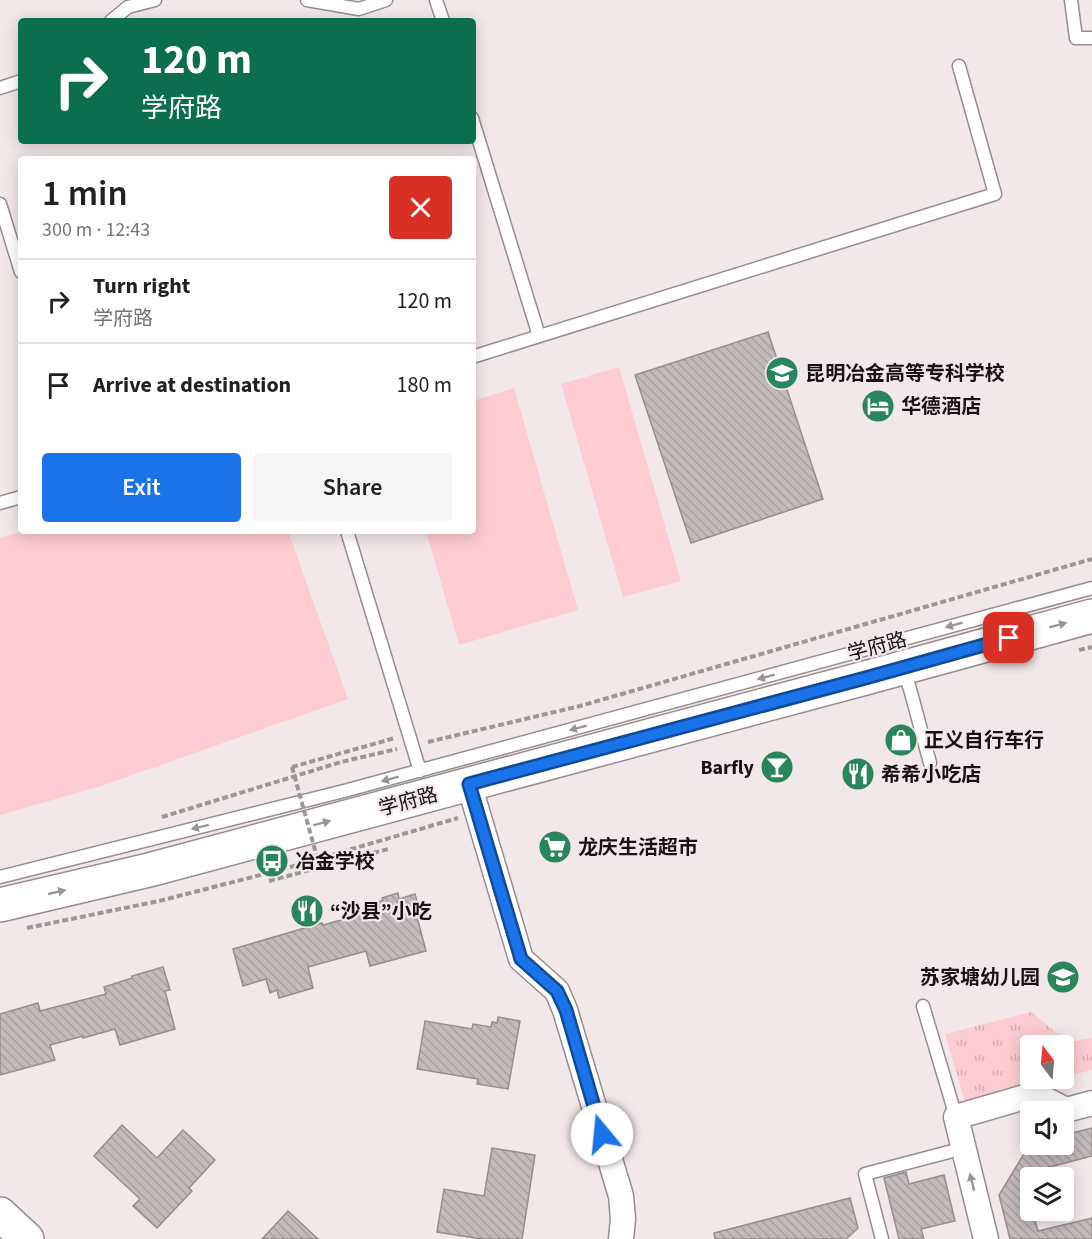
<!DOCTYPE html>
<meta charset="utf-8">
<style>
body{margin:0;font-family:"Source Sans 3","Noto Sans SC",sans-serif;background:#f6f6f6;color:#202124;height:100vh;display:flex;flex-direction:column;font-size:22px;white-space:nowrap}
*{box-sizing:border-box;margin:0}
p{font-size:20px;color:#757577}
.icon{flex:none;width:33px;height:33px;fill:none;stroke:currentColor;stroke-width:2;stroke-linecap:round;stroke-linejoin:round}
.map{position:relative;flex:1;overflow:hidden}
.details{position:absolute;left:18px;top:156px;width:458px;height:378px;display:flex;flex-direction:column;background:#fff;border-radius:6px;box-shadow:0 3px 15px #0003}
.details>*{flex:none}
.guide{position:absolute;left:18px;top:18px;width:458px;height:126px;border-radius:6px;box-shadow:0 3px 15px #0003;background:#0b6e4f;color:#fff;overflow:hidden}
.needle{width:39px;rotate:344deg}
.buttons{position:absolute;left:1020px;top:1035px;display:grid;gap:12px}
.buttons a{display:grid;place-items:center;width:54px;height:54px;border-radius:6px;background:#fff;box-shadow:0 3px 15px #0003;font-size:30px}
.pin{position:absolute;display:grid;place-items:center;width:51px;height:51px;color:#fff;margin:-26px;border-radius:12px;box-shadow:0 3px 9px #0006}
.me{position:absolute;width:66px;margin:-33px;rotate:343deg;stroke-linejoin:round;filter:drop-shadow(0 0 4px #0008)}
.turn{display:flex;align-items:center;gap:21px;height:126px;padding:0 24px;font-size:27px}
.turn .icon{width:78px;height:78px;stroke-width:2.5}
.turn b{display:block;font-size:42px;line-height:51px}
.round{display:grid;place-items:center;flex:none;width:63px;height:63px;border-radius:6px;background:#f6f6f6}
.head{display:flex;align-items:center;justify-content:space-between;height:102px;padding:0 24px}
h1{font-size:36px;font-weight:600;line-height:45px}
.primary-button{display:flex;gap:12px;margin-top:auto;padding:12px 24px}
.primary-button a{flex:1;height:69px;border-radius:6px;background:#1a73e8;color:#fff;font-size:24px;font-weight:600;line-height:69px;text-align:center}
.primary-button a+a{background:#f6f6f6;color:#202124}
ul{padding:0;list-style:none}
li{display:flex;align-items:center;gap:18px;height:84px;padding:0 24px;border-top:2px solid #e0e0e0}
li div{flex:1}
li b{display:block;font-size:22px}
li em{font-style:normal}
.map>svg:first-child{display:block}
.park{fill:url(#park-tufts)}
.garden{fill:#fdccd2}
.building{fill:url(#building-back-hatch);stroke:#978d8e;stroke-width:1.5}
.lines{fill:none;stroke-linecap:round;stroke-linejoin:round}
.lane-casing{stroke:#978d8e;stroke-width:15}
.street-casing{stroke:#978d8e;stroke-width:27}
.secondary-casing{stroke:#978d8e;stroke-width:36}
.primary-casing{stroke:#978d8e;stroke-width:36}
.path{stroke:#9e9596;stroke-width:4;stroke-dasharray:6 3;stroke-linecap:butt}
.lane{stroke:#fff;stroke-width:12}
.street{stroke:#fff;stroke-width:24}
.secondary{stroke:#fff;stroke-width:33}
.primary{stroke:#fff;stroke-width:33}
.path-bridge{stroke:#9e9596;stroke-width:4;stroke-dasharray:6 3;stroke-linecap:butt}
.oneway{fill:#979595}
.route-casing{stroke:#114b97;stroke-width:15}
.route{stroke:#1a73e8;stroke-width:10}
.labels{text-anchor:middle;stroke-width:4.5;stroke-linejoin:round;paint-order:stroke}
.poi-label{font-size:20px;font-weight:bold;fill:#171314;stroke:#f3e8e9;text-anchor:start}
.street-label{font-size:20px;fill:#171314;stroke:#f3e8e9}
</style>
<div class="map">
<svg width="1092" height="1239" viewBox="0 0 1092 1239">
<defs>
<pattern id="park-tufts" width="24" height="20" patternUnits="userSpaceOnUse" patternTransform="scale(1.5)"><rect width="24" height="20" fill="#fdccd2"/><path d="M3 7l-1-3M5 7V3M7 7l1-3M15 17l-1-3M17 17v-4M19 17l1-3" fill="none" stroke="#d8aeb3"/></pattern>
<pattern id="building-back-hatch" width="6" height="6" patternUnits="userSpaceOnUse" patternTransform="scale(1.5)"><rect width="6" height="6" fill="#c4babb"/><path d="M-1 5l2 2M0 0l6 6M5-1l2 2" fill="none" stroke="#a89fa0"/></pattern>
</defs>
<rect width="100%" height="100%" fill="#f3e8e9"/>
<path class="park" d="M 1031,1012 L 1068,1042 L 1092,1038 L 1092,1070 L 1064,1077 L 1064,1046 L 1030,1046 L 1030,1078 L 1057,1079 L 965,1102 L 945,1034 Z"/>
<path class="garden" d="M 619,367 L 681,581 L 623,597 L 561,384 Z
M 514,388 L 578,610 L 459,645 L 426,531 L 472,531 L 473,401 Z
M 23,531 L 288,531 L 348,699 L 101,786 L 0,815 L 0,538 Z"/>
<path class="building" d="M 768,332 L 823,499 L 691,543 L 635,375 Z
M 398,893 L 399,899 L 415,894 L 420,912 L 416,913 L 426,951 L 370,966 L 366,951 L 308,967 L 313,988 L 279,998 L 277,990 L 270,993 L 266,979 L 243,986 L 233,949 L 322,923 L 323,925 L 356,916 L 356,913 L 379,906 L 378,902 L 383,900 L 382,898 Z
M 163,967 L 170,990 L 165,991 L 175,1029 L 120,1045 L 115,1029 L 83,1038 L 83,1036 L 50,1045 L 55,1060 L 0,1075 L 0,1014 L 38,1003 L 40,1011 L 106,994 L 104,987 L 132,978 L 132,976 Z
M 498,1017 L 520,1021 L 508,1089 L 477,1084 L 478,1079 L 417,1069 L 425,1021 L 472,1029 L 473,1024 L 491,1027 L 492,1022 L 497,1023 Z
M 122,1125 L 157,1158 L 183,1130 L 215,1160 L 189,1188 L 192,1191 L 157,1228 L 133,1206 L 140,1199 L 94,1156 Z
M 1092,1128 L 1092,1156 L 1046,1168 L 1040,1178 L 1030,1178 L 1030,1210 L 1032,1210 L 1038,1231 L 1092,1218 L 1092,1239 L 1010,1239 L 999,1195 L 1030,1144 L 1064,1144 L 1064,1135 Z
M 492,1148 L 535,1155 L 522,1239 L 482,1239 L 437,1232 L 444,1189 L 484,1196 Z
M 906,1172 L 909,1184 L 944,1175 L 955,1221 L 921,1229 L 924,1239 L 899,1239 L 884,1178 Z
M 850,1198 L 858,1228 L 846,1239 L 715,1239 L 714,1233 Z
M 288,1211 L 318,1239 L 262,1239 Z"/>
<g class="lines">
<g class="lane-casing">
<path id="lane" d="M 307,0 L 359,9 L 386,0
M 436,0 L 443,21
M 1071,0 L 1076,38 L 1092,38
M 111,21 L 128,7 L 155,0
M 0,88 L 21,81
M 472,118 L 539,336
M 0,204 L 21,272
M 472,357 L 995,194 L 959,66
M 0,503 L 21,497
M 347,531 L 420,771
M 903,668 L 910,689 L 930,763
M 0,877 L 344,791 L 1092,588
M 923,1006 L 956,1117
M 882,1239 L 865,1174 L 964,1148"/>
</g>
<g class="street-casing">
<path id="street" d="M 469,784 L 521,959 L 557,991 L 565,1010 L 621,1196 L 623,1219 L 621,1239
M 986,1239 L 956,1117 L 1035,1094 L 1066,1110 L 1092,1103"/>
</g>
<g class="secondary-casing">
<path id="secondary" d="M 0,1214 L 27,1239"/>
</g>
<g class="primary-casing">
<path id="primary" d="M 0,905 L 149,870 L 869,677 L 1092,616"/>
</g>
<path class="path" d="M 1079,650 L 1092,647
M 428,742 L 580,706 L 1092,559
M 292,767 L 395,738
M 162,817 L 341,762 L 397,749
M 269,881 L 388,849
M 27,928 L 159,901 L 280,870 L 458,818"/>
<use href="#lane" class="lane"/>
<use href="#street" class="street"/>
<use href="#secondary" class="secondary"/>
<use href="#primary" class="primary"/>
<path class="path-bridge" d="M 292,767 L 320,868"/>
</g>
<defs><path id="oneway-solid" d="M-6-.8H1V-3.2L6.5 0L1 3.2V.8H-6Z" transform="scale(1.5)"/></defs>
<g class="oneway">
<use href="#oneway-solid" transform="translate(954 625) rotate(165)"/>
<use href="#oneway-solid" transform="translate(1058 625) rotate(-15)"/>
<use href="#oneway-solid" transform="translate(766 677) rotate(165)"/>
<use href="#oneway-solid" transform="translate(578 728) rotate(165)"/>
<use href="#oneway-solid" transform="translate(390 779) rotate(165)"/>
<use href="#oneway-solid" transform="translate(322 823) rotate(-15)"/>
<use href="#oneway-solid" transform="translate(200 827) rotate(166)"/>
<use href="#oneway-solid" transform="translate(57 892) rotate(-13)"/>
<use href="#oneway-solid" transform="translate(972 1182) rotate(-104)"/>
</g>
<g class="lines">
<g class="route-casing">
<path id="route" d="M 602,1134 L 566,1010 L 557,991 L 521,959 L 469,784 L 869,677 L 1009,638"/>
</g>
<use href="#route" class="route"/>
</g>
<defs>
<g id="university-disc" transform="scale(1.725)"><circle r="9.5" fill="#28855c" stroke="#f3e8e9"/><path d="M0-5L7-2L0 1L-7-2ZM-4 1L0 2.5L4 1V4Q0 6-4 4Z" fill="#fff"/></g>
<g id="hotel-disc" transform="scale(1.725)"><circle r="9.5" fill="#28855c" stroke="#f3e8e9"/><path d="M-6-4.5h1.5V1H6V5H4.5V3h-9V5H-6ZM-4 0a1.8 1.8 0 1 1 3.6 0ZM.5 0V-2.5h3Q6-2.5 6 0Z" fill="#fff"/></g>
<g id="shop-disc" transform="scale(1.725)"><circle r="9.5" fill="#28855c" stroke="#f3e8e9"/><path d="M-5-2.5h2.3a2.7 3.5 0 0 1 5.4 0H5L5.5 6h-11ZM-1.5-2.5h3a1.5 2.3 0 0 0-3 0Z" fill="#fff"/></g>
<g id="bar-disc" transform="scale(1.725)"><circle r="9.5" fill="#28855c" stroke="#f3e8e9"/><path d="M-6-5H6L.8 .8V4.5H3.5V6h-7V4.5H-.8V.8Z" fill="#fff"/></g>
<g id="restaurant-disc" transform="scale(1.725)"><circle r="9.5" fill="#28855c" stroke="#f3e8e9"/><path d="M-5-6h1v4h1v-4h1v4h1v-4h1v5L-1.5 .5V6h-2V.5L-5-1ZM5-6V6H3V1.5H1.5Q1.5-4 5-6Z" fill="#fff"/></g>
<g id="supermarket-disc" transform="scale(1.725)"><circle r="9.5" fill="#28855c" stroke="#f3e8e9"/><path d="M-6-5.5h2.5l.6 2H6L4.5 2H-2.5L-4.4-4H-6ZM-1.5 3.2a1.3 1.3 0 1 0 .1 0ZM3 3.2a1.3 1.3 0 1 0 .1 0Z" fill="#fff"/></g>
<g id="bus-disc" transform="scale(1.725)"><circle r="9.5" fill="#28855c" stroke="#f3e8e9"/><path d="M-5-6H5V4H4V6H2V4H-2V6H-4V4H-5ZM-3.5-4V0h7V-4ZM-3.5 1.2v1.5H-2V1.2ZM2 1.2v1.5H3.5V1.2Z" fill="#fff"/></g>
<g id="school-disc" transform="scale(1.725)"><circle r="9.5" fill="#28855c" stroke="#f3e8e9"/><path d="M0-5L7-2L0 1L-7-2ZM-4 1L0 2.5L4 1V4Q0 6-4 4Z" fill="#fff"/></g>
</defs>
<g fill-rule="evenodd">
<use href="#university-disc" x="782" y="373"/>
<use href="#hotel-disc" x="878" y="406"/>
<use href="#shop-disc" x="901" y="740"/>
<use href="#bar-disc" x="777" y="767"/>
<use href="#restaurant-disc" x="858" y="774"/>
<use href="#supermarket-disc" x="555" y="847"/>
<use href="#bus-disc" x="272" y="861"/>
<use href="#restaurant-disc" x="307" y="911"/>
<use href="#school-disc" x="1063" y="977"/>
</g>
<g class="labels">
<g class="poi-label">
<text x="805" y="380">昆明冶金高等专科学校</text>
<text x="901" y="413">华德酒店</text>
<text x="924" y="747">正义自行车行</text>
<text x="754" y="774" text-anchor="end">Barfly</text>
<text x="881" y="781">希希小吃店</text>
<text x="578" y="854">龙庆生活超市</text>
<text x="295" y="868">冶金学校</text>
<text x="330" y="918">“沙县”小吃</text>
<text x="1040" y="984" text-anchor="end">苏家塘幼儿园</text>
</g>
<g class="street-label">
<text transform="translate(877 646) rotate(-15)" y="7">学府路</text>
<text transform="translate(408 801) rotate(-15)" y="7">学府路</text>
</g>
</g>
</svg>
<div class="buttons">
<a><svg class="needle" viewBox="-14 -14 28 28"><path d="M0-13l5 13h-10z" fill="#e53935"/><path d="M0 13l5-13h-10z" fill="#757577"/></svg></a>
<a><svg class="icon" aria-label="sound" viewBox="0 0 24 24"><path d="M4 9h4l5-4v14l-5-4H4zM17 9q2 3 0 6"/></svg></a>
<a><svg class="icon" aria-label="layers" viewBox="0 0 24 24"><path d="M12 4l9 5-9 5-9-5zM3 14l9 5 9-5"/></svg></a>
</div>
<div class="pin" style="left:1009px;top:638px;background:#d93025"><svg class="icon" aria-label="arrive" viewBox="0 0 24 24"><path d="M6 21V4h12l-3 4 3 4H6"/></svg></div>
<svg class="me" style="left:602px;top:1134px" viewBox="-20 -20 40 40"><circle r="19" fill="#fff"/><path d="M0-13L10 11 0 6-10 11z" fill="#1a73e8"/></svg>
<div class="guide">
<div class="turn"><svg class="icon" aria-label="right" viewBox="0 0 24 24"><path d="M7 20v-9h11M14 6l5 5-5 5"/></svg><div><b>120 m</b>学府路</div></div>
</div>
<section class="details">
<div class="head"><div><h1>1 min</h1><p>300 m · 12:43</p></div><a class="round" style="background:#d93025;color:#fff"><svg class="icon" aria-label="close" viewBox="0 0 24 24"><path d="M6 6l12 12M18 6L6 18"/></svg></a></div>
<ul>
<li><svg class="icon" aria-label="right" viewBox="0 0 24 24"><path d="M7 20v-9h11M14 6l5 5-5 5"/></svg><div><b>Turn right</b><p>学府路</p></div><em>120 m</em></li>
<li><svg class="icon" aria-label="arrive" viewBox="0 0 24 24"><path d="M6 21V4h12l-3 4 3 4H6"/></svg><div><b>Arrive at destination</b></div><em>180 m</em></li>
</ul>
<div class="primary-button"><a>Exit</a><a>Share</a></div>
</section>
</div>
